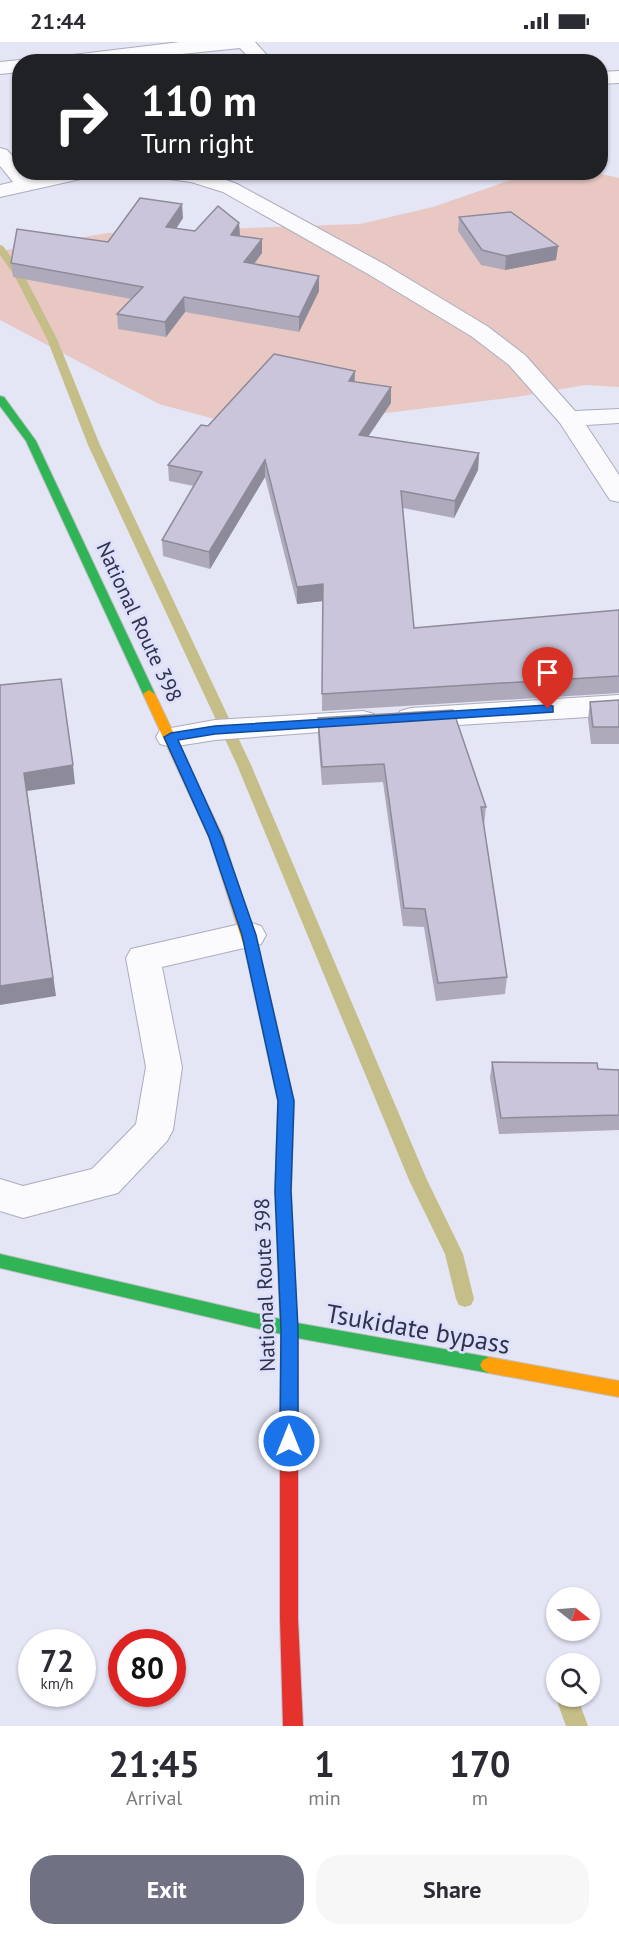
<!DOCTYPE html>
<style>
body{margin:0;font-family:"PT Sans",sans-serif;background:#f7f7f7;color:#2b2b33;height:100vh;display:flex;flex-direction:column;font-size:22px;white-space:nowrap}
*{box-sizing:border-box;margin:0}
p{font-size:20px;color:#7c7c81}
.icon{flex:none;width:33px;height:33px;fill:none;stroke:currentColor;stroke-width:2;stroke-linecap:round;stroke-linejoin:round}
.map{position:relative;height:1684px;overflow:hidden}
.panel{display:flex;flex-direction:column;background:#fff;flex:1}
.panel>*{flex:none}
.banner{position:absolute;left:12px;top:12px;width:596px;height:126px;border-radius:24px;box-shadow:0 2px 4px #0004;background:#202124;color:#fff;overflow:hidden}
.needle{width:39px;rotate:107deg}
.tools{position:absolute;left:546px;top:1545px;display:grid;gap:12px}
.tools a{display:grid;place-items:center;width:54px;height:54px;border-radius:50%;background:#fff;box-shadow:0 2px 4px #0004;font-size:30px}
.speed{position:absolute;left:18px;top:1587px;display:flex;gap:12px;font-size:30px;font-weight:700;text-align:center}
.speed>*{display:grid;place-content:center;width:78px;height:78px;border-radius:50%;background:#fff;box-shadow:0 2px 4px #0004;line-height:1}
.speed small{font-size:15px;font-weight:400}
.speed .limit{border:9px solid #d22;background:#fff;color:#111}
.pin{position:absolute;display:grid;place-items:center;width:51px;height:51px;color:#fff;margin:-62px -26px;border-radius:50% 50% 50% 0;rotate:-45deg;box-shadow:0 0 6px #0007}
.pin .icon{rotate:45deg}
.me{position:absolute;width:66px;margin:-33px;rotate:0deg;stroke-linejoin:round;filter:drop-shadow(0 0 4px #0008)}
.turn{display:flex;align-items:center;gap:21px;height:126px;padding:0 30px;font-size:27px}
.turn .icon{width:78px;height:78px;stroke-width:2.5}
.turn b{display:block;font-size:42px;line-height:51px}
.eta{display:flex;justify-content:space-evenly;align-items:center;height:102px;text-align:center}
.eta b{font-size:36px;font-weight:700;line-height:42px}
.primary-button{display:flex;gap:12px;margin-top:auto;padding:12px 30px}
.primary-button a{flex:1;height:69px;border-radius:24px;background:#707183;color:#fff;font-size:24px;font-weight:700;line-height:69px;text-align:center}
.primary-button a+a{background:#f7f7f7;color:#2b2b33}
.status{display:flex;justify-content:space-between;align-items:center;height:42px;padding:0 30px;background:#fff;direction:ltr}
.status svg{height:16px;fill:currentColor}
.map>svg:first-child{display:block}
.green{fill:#e9c8c3}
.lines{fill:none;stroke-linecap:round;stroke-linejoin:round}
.stream{fill:#c6be88;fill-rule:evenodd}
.street-casing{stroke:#abacbc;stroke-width:2}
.fast-casing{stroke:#c1c1cb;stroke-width:2}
.slow-casing{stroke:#c1c1cb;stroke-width:2}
.jam-casing{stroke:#c1c1cb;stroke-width:2}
.street{fill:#fbfbfe;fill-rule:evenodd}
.fast{fill:#30b455;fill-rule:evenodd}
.slow{fill:#ff9f0a;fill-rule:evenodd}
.jam{fill:#e5322d;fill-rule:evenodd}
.wall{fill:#aea9bb}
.shaded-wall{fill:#8d8a99}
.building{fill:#cac5da;stroke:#8d8a99;stroke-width:1.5}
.route{fill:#1a73e8;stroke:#114b97;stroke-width:1.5}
.labels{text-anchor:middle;stroke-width:5;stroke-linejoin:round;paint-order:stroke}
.street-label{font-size:21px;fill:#313246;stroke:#dcdffd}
.near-street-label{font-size:26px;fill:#313246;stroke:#dcdffd}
</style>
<div class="status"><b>21:44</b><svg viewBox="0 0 49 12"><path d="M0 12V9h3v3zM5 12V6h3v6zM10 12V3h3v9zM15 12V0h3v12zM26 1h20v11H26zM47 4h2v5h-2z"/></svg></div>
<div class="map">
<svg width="619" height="1684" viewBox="0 0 619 1684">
<rect width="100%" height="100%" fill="#e4e5f5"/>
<path class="green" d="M 531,131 L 601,132 L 619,136 L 619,345 L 585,343 L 516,355 L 378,372 L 222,379 L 159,362 L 0,278 L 0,209 L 108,191 L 360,182 L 433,165 Z"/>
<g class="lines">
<path class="stream" d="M 0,203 L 3,204 L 24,233 L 57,297 L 100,403 L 251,723 L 427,1138 L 463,1212 L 474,1257 L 471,1263 L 465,1265 L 459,1263 L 456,1257 L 445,1212 L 409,1138 L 237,723 L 88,403 L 47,297 L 14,233 L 0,213 Z
M 556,1651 L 556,1654 L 577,1654 L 588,1684 L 566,1684 L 555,1654 Z"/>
<g class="street-casing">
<path id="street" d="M 180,0 L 255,0 L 273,20 L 253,20 L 240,6 L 104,20 L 47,20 L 56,15 Z
M 20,18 L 24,20 L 20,20 L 20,30 L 0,32 L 0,20 Z
M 619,29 L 619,41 L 600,42 L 600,30 Z
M 0,106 L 7,108 L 20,122 L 20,130 L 27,130 L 32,136 L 57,130 L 97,130 L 94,134 L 0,155 L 0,143 L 13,140 L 0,124 Z
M 143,130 L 204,130 L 237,142 L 384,222 L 487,284 L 525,313 L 575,369 L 619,367 L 619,381 L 586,383 L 619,433 L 619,460 L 610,458 L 560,381 L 509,323 L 471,294 L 368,232 L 223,150 L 191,140 L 146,134 Z
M 619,653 L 619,673 L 411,686 L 400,683 L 396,676 L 400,669 L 411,666 Z
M 363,669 L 374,672 L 378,679 L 374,686 L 215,698 L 171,705 L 160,702 L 156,695 L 160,688 L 215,678 Z
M 249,880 L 261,884 L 266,893 L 261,902 L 162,925 L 182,1025 L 173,1088 L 167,1099 L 118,1151 L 23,1176 L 0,1169 L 0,1137 L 23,1144 L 92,1127 L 136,1082 L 146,1025 L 126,916 L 131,907 Z"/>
</g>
<g class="fast-casing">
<path id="fast" d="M 0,354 L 4,355 L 36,399 L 155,652 L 153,655 L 145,655 L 143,652 L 26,399 L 0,364 Z
M 252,903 L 257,904 L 259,908 L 294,1059 L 291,1149 L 297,1281 L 489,1315 L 495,1318 L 498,1323 L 495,1328 L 489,1331 L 297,1296 L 298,1376 L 295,1382 L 289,1384 L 283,1382 L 280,1376 L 281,1292 L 0,1226 L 0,1212 L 280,1277 L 275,1149 L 278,1059 L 245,908 L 247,904 Z"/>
</g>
<g class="slow-casing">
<path id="slow" d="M 149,648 L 155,652 L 223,795 L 259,908 L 257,912 L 247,912 L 245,908 L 209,795 L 143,652 Z
M 489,1315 L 619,1339 L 619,1355 L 489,1331 L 483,1328 L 480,1323 L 483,1318 Z"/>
</g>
<g class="jam-casing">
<path id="jam" d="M 289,1368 L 295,1370 L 298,1376 L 298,1577 L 303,1684 L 283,1684 L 280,1577 L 280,1376 L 283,1370 Z"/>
</g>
<use href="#street" class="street"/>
<use href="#fast" class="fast"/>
<use href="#slow" class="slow"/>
<use href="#jam" class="jam"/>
</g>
<path class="wall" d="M 459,175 L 558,204 L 556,218 L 505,228 L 481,223 L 458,189 Z
M 183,176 L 176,187 L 195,189 L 239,181 L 240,194 L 262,197 L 262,211 L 254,222 L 319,234 L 319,249 L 299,290 L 185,270 L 166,295 L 118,287 L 117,272 L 131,257 L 13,235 L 11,221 L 108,200 Z
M 355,329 L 355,340 L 391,361 L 368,395 L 479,411 L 478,428 L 454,476 L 403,466 L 414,586 L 619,568 L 619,651 L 322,669 L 323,559 L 297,562 L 265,435 L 210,527 L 163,514 L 162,498 L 194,444 L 169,439 L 168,423 L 208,384 Z
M 619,658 L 619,702 L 591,702 L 588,677 L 590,660 Z
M 318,676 L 486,765 L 484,783 L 507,935 L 505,952 L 436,959 L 424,885 L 403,884 L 383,740 L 322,743 L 318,694 Z
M 492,1020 L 619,1028 L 619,1088 L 499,1092 L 490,1036 Z"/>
<path class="shaded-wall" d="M 182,162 L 183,176 L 167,200 L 166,185 Z
M 239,181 L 240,196 L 231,193 Z
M 262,197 L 262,211 L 244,235 L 244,220 Z
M 558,204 L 556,218 L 505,228 L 506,214 Z
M 319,234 L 319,249 L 299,290 L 299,275 Z
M 184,255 L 185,270 L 166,295 L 165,280 Z
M 355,329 L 354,345 L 349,339 Z
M 391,345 L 391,361 L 358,409 L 359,393 Z
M 479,411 L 478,428 L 454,476 L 455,459 Z
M 265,418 L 265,435 L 210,527 L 209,510 Z
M 323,542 L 323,559 L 297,562 L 297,545 Z
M 73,723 L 75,742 L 27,749 L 56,954 L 0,963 L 0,944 L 24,731 Z"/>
<path class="building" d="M 140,156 L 182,162 L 166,185 L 195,189 L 218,164 L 239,181 L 231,193 L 262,197 L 244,220 L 319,234 L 299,275 L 184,255 L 165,280 L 117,272 L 143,245 L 11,221 L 17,187 L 108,200 Z
M 511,170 L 558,204 L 506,214 L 482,208 L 459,175 Z
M 274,312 L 355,329 L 349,339 L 391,345 L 359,393 L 479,411 L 455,459 L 401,449 L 414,586 L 619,568 L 619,634 L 322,652 L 323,542 L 297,545 L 265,418 L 209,510 L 162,498 L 202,430 L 168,423 L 201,383 L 208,384 Z
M 61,637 L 73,723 L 24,731 L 53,936 L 0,944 L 0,643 Z
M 619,658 L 619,685 L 593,685 L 590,660 Z
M 453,668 L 486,765 L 481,765 L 507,935 L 438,941 L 425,867 L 404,866 L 384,722 L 322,725 L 318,676 Z
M 492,1020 L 597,1021 L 598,1027 L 619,1028 L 619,1073 L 501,1076 Z"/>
<path class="route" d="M 548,663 L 553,664 L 553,670 L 215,692 L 178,698 L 222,795 L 256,893 L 294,1059 L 291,1149 L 298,1287 L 298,1399 L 296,1405 L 289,1407 L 283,1405 L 280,1399 L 281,1287 L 275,1149 L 278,1059 L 242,893 L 209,795 L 164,695 L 171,691 L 215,684 Z"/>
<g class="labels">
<g class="street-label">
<text transform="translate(139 580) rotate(65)" y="7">National Route 398</text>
<text transform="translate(265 1243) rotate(-92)" y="7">National Route 398</text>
</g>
<g class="near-street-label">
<text transform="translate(418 1287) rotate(10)" y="9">Tsukidate bypass</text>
</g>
</g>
</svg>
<div class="tools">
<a><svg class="needle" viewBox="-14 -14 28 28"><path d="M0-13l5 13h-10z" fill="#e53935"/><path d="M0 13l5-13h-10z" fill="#7c7c81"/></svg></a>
<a><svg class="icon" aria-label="search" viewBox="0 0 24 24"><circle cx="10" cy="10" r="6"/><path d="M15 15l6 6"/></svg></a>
</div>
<div class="speed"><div>72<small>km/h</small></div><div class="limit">80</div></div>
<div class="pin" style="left:548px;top:667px;background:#d93025"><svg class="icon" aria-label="arrive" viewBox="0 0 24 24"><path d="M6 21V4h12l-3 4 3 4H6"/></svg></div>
<svg class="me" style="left:289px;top:1399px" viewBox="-20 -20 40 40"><circle r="17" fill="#1a73e8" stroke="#fff" stroke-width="3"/><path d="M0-11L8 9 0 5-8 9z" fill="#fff"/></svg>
<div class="banner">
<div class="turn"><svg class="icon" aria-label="right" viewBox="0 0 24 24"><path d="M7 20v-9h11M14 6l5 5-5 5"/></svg><div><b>110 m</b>Turn right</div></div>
</div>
</div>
<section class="panel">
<div class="eta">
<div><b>21:45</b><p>Arrival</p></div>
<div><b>1</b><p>min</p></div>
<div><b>170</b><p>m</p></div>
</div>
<div class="primary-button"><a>Exit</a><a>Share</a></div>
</section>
